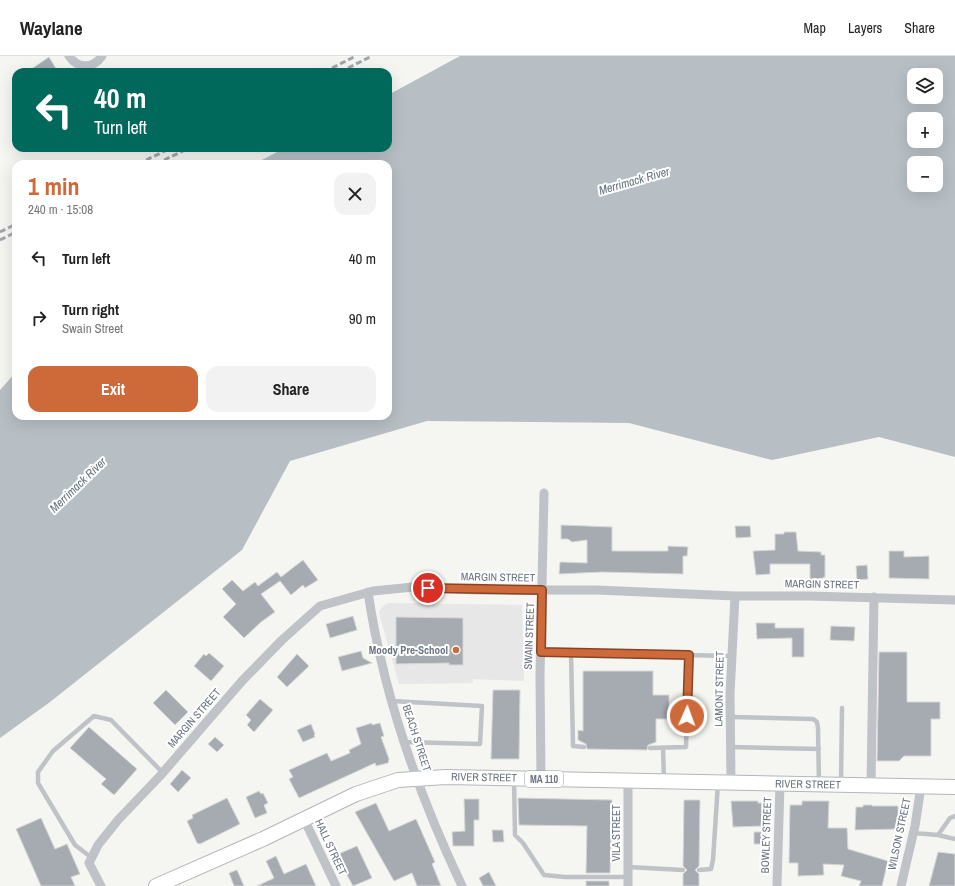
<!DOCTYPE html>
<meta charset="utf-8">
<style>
body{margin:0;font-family:"Archivo Narrow",sans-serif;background:#f2f2f2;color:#222;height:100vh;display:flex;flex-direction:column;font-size:15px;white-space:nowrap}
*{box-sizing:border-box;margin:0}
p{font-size:13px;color:#767676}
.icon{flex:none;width:22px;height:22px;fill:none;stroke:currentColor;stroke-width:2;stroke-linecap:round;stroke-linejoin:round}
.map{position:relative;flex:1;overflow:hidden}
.details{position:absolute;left:12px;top:104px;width:380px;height:260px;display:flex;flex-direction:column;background:#fff;border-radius:12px;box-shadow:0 4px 16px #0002}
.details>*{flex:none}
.top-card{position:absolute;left:12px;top:12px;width:380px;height:84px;border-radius:12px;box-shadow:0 4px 16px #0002;background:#00695c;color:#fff;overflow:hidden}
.controls{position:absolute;left:907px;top:12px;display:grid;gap:8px}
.controls a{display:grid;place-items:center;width:36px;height:36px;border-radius:8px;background:#fff;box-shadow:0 4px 16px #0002;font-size:20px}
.pin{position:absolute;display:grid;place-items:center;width:34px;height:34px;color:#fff;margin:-17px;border:2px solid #fff;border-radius:50%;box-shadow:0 1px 4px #0007}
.me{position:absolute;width:44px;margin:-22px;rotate:2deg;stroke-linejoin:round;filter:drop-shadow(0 0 3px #0008)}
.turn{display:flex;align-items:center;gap:14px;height:84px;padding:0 16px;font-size:18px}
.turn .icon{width:52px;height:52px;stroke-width:2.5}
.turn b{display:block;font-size:28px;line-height:34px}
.round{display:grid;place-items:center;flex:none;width:42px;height:42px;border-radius:12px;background:#f2f2f2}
.headline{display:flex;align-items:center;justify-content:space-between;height:68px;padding:0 16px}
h1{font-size:24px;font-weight:700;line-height:30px;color:#ce693a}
.cta{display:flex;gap:8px;margin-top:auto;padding:8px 16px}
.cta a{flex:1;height:46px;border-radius:12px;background:#ce693a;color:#fff;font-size:16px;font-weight:700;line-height:46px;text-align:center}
.cta a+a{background:#f2f2f2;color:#222}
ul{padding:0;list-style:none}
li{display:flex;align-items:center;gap:12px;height:60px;padding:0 16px}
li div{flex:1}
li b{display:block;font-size:15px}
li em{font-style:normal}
header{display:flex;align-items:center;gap:24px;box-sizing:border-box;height:56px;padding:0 20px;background:#fff;border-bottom:1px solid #e0e0e0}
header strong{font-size:19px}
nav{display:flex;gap:22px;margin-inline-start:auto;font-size:14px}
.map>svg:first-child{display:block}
.built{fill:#e6e7e6}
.water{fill:#b7bfc4;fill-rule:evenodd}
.building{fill:#a5abb1;stroke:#d7d7d5}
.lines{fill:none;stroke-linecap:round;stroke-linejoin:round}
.primary-casing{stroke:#b3b6ba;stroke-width:16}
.service{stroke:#bfc2c6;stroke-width:4.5}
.minor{stroke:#bfc2c6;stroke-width:9}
.primary{stroke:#fff;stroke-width:14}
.rail{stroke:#a1a5ab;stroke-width:3;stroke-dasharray:6 3;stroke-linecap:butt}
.route-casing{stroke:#864426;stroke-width:10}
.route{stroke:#ce693a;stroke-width:7}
.poi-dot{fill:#ce693a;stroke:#fff;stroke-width:1.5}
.labels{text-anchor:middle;stroke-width:4;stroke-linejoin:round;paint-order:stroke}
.shield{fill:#fff;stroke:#959da6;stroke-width:1}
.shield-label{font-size:10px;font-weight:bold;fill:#687380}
.street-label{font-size:11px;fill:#687380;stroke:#fff}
.poi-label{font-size:11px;font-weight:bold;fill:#687380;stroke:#fff;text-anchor:end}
.water-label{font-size:12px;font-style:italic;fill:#64737c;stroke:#fff}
</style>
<header>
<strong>Waylane</strong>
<nav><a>Map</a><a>Layers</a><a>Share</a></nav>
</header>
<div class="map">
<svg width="955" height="830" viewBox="0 0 955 830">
<rect width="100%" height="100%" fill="#f5f5f2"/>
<path class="built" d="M 389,547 L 522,549 L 524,625 L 473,623 L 473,627 L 399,628 L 379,557 L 382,550 Z"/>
<path class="water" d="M 460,0 L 955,0 L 955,401 L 879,381 L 772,404 L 629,367 L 427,365 L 290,405 L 242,494 L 50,646 L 0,682 L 0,334 L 16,316 L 16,360 L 388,360 L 388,108 L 254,108 L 285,92 L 388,92 L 388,39 ZM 914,19 L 936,19 L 936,41 L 914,41 ZM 914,63 L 936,63 L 936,85 L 914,85 ZM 914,107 L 936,107 L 936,129 L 914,129 Z"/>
<path class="building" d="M 49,1 L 58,16 L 27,16 Z
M 561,469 L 612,471 L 612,495 L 668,495 L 668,490 L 688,491 L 687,500 L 683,500 L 683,518 L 602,516 L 559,518 L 560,506 L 587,507 L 587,484 L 572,486 L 568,483 L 561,483 Z
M 735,470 L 750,470 L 751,481 L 736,482 Z
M 784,476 L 796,476 L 798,495 L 821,496 L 821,499 L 825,499 L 825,521 L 818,524 L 810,524 L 810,508 L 770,508 L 770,518 L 756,519 L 753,495 L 775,494 L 775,478 L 784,478 Z
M 889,495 L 904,495 L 904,501 L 929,500 L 929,523 L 889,522 Z
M 303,504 L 318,524 L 305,532 L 303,529 L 291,539 L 280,525 L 261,538 L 275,556 L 261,566 L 244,582 L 223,561 L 236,548 L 222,533 L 232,524 L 243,535 L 255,526 L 258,530 L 277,516 L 281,521 Z
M 867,509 L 868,523 L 857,524 L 856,510 Z
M 353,560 L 357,574 L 330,582 L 326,568 Z
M 396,561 L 463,562 L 463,609 L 449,609 L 449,607 L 396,608 Z
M 756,567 L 775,567 L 775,572 L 804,572 L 804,601 L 792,601 L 792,582 L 757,583 Z
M 831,570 L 855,571 L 854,585 L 830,584 Z
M 361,595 L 363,602 L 372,607 L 342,615 L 338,601 Z
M 879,596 L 907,596 L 907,646 L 940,646 L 940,663 L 931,663 L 931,700 L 904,700 L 899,705 L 877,705 Z
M 209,597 L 224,610 L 211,625 L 194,610 L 204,598 L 206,600 Z
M 297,598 L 309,610 L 287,631 L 277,621 Z
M 583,615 L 653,615 L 653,639 L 669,639 L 669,663 L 656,663 L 656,686 L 648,689 L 647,694 L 587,693 L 586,688 L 578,684 L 578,674 L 583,675 Z
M 166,634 L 188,656 L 175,669 L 153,647 Z
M 493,634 L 520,634 L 519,703 L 491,703 Z
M 260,643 L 273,654 L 254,676 L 247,669 L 251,664 L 246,659 Z
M 372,667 L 372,669 L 380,667 L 384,680 L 381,681 L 389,703 L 388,707 L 376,710 L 375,707 L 299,742 L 289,723 L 293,721 L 289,714 L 327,697 L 331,705 L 350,697 L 349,694 L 361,688 L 356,672 Z
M 311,668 L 315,678 L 314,679 L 315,681 L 303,686 L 297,674 Z
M 89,671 L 137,713 L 114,739 L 101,728 L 106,723 L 70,692 Z
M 215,681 L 224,689 L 217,696 L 208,688 Z
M 182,714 L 191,722 L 178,736 L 170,728 Z
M 259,735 L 261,738 L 263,737 L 268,747 L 264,749 L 267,757 L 255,762 L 246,741 Z
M 227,742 L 240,768 L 200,788 L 197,787 L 187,765 L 193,762 L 192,759 Z
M 518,742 L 612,744 L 610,817 L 586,817 L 587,770 L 519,769 Z
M 464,743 L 479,743 L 479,764 L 474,764 L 474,790 L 453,790 L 452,776 L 465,775 Z
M 684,744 L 700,744 L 699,810 L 695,814 L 699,818 L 699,830 L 683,830 L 683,818 L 687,814 L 683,810 Z
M 731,745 L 758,745 L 758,747 L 762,747 L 762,770 L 733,771 Z
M 802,745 L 829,745 L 828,772 L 847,772 L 848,793 L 888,805 L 882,830 L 859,830 L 861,825 L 841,820 L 844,809 L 823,808 L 824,819 L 798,820 L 798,807 L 789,807 L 790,749 L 802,749 Z
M 376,747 L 389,775 L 416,763 L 435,806 L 432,808 L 441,830 L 417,830 L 412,817 L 394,825 L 355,756 Z
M 863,749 L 872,749 L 872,750 L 898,750 L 899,773 L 855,774 L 856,751 L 863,751 Z
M 41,762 L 55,793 L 67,788 L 80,818 L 71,821 L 75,830 L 41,830 L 16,773 Z
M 492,774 L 503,774 L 504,786 L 493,786 Z
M 754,776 L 766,776 L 766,788 L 754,788 Z
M 357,790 L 372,822 L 353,830 L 336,799 Z
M 938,796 L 955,798 L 955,830 L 929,830 Z
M 276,800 L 284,818 L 306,808 L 316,830 L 257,830 L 274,822 L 266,805 Z
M 237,814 L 244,830 L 234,830 L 229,817 Z
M 489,816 L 496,830 L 483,830 L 479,822 Z
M 586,825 L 609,825 L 609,830 L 586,830 Z"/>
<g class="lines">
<g class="primary-casing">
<path id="primary" d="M 156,830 L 263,783 L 356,738 L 398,724 L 446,721 L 955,731"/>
</g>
<path class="service" d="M 541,596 L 732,600
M 571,596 L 573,690 L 584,691
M 392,645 L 482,650 L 480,688 L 404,686
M 730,661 L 813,663 L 817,666 L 818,672 L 819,727
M 730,691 L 819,693
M 650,692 L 686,691 L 689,599
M 663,692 L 664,724
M 514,724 L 515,779 L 523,787 L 544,819 L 565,821 L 628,821
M 841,727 L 842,652
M 913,777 L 938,779 L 955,783
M 938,779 L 950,762 L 955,760
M 92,802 L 75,789 L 38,727 L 38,716 L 53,695 L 94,660 L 111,664 L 163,717
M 628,811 L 683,814
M 699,814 L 711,813 L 713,804 L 718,727"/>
<path class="minor" d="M 69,0 C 78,13 93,13 102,0
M 368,536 C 383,638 418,737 462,830
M 541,723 L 540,620 L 544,437
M 628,724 L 628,830
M 731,726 L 730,638 L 735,540
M 871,729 L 874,541
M 304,763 L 336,830
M 101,830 L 89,807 L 98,789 L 118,764 L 160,720 L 242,625 L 282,584 L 320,550 L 373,535 L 413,531 L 476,534 L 597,534 L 735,540 L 808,540 L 955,544
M 777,830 L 780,728
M 901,830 L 915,770 L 921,730"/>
<use href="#primary" class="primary"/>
<path class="rail" d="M 324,16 L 356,0
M 340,16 L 372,0
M 138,108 L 171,92
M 156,108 L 189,92
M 0,176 L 16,168
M 0,184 L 16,176"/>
</g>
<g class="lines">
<g class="route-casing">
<path id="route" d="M 428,532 L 542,534 L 541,596 L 689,599 L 687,660"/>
</g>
<use href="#route" class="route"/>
</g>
<circle class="poi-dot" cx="456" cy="594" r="4"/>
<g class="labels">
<rect class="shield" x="525" y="715" width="38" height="16" rx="3"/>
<g class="shield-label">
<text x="544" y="727">MA 110</text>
</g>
<g class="street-label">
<text transform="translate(498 521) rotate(1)" y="4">MARGIN STREET</text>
<text transform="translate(822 528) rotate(1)" y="4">MARGIN STREET</text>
<text transform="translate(529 580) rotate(-88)" y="4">SWAIN STREET</text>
<text transform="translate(719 633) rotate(-89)" y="4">LAMONT STREET</text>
<text transform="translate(194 662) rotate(-49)" y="4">MARGIN STREET</text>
<text transform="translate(417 682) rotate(72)" y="4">BEACH STREET</text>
<text transform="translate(484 721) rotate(1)" y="4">RIVER STREET</text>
<text transform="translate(808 728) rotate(1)" y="4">RIVER STREET</text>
<text transform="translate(616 777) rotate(-90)" y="4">VILA STREET</text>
<text transform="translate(899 778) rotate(-78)" y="4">WILSON STREET</text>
<text transform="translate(766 779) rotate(-88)" y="4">BOWLEY STREET</text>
<text transform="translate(331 791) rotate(65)" y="4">HALL STREET</text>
</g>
<g class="poi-label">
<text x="448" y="598">Moody Pre-School</text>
</g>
<g class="water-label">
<text transform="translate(634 125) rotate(-16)" y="4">Merrimack River</text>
<text transform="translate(78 429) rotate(-44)" y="4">Merrimack River</text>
</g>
</g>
</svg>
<div class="controls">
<a><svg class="icon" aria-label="layers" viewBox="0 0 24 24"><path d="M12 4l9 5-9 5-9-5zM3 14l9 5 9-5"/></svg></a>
<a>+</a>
<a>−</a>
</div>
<div class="pin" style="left:428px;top:532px;background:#d93025"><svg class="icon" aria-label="arrive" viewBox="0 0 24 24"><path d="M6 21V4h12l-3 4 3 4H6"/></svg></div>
<svg class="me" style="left:687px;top:660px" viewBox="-20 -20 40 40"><circle r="17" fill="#ce693a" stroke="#fff" stroke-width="3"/><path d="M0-11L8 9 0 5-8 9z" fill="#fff"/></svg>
<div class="top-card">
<div class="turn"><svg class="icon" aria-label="left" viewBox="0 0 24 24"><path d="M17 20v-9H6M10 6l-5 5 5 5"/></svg><div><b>40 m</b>Turn left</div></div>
</div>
<section class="details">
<div class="headline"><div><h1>1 min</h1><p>240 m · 15:08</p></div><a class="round"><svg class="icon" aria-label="close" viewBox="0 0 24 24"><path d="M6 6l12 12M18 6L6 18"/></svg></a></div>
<ul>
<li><svg class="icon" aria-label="left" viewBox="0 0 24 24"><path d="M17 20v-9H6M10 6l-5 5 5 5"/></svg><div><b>Turn left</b></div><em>40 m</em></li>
<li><svg class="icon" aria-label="right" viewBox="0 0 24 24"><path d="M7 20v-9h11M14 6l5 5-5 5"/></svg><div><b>Turn right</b><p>Swain Street</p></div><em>90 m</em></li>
</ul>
<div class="cta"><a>Exit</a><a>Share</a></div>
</section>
</div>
